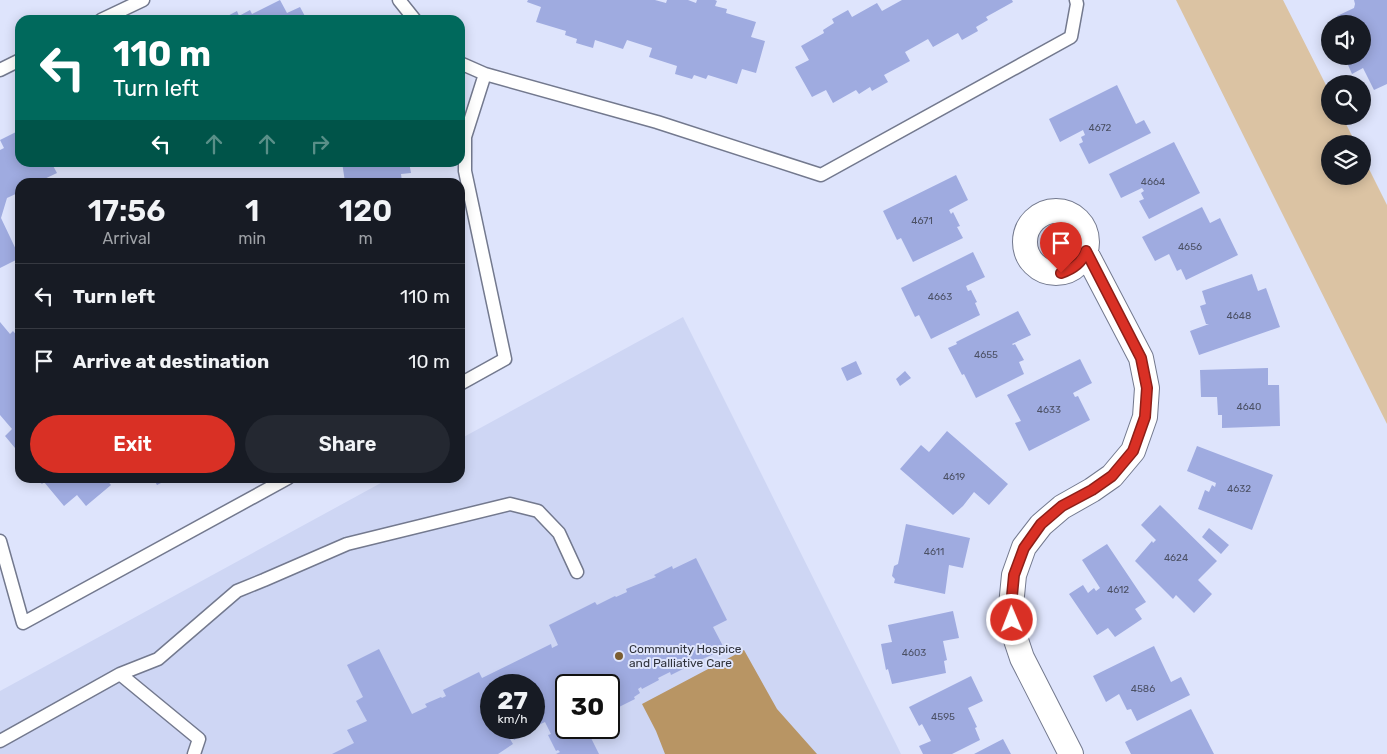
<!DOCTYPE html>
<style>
body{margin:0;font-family:Rubik,sans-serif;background:#242831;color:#f1f3f6;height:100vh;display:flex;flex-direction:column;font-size:19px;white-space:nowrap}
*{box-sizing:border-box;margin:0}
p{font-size:16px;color:#9ea1a6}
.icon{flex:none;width:28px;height:28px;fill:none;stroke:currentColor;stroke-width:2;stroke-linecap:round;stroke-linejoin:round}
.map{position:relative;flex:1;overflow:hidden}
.panel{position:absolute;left:15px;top:178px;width:450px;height:305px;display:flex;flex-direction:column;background:#171b24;border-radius:15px;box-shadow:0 2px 12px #0003}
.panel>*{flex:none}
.banner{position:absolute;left:15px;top:15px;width:450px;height:152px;border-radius:15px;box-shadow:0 2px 12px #0003;background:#00695c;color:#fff;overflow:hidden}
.buttons{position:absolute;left:1321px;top:15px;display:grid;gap:10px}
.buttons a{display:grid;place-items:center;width:50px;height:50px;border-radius:50%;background:#171b24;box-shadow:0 2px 12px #0003;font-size:25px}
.speed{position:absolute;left:480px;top:674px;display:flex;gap:10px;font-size:25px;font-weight:700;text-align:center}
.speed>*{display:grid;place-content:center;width:65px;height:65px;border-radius:50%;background:#171b24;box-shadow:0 2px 12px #0003;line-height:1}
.speed small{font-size:12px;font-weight:400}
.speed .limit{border:2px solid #111;border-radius:8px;background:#fff;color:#111}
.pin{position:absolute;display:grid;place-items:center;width:42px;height:42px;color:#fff;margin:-51px -21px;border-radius:50% 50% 50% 0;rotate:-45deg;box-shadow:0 0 5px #0007}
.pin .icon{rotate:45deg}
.me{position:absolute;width:55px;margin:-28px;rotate:359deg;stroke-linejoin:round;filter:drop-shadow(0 0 4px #0008)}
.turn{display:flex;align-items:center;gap:18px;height:105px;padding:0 15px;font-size:22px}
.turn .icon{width:65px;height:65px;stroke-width:2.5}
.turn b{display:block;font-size:35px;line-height:42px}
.lanes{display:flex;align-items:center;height:48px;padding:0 15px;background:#0003;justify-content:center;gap:25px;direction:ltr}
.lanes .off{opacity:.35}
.eta{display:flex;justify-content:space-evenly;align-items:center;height:85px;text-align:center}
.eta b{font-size:30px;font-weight:600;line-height:35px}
.button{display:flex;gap:10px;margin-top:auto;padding:10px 15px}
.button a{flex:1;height:58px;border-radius:30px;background:#d93025;color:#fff;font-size:20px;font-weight:600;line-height:58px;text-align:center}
.button a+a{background:#242831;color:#f1f3f6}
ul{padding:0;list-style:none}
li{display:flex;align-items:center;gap:15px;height:65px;padding:0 15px;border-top:1px solid #363941}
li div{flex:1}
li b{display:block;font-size:19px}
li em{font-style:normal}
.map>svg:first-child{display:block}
.built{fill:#ced6f4;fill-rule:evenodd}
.green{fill:#dbc3a3}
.water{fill:#b89564}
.building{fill:#9fabe0;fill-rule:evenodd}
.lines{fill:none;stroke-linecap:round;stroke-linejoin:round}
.service-casing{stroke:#73798e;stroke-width:15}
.minor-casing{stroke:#73798e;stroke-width:26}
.service{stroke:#fff;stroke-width:12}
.minor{stroke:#fff;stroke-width:24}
.route-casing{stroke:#8d1f18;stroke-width:12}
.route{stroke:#d93025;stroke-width:9}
.poi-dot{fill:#7b5d31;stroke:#dee4fc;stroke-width:2}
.labels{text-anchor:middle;stroke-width:4;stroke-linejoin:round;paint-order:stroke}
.number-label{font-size:10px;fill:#4b5064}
.poi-label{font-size:12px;fill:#2f323b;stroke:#dee4fc;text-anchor:start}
</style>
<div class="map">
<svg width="1387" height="754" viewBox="0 0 1387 754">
<rect width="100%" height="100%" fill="#dee4fc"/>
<path class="built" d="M 683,317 L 901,754 L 0,754 L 0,691 L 390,478 L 460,478 L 460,439 ZM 491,685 L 534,685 L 534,728 L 491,728 ZM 566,685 L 609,685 L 609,728 L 566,728 Z"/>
<path class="green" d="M 1176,0 L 1283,0 L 1330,93 L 1330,116 L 1342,116 L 1356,144 L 1330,144 L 1330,176 L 1362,176 L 1363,157 L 1387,205 L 1387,424 Z"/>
<path class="water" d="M 744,650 L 777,709 L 817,754 L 665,754 L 656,731 L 642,704 Z"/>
<path class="building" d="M 280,0 L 287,13 L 300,7 L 307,20 L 220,20 L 237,11 L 239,16 L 250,10 L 252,14 Z
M 528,0 L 655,0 L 666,3 L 667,0 L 688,0 L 696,3 L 697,0 L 715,0 L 717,1 L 715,6 L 727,9 L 726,13 L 756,22 L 751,37 L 765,41 L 756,73 L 742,69 L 737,84 L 708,75 L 706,79 L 694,75 L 692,79 L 675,74 L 677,66 L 649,57 L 652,48 L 627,40 L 623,49 L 595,40 L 593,48 L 576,43 L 577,39 L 565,35 L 566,31 L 536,22 L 541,7 L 527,2 Z
M 902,0 L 1012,0 L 1013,2 L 986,17 L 988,20 L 976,27 L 978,31 L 962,40 L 958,33 L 933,47 L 928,39 L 905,52 L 910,61 L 884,75 L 888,82 L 872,91 L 870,87 L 859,94 L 856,90 L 833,103 L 826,90 L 812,97 L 795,67 L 809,60 L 801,46 L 824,33 L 823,30 L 834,23 L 832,19 L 848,10 L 852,17 L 877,3 L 882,11 Z
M 1354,0 L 1387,0 L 1387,84 L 1374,90 L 1363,68 L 1352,74 L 1344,56 L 1362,56 L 1362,24 L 1341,24 L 1337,16 L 1354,8 L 1355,4 Z
M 1117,85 L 1136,124 L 1144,120 L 1151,133 L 1089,164 L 1079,144 L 1083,142 L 1081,137 L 1085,135 L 1083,130 L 1060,142 L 1049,119 Z
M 20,130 L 20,162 L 51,162 L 57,173 L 38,182 L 20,182 L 20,192 L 7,198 L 1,218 L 20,258 L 0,268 L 0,150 L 4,148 L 0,140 Z
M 1174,142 L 1200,193 L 1149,219 L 1139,201 L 1144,199 L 1141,193 L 1144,191 L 1142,188 L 1121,198 L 1109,174 Z
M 342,162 L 409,162 L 411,173 L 401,174 L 402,182 L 345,182 Z
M 956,175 L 968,200 L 949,210 L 951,214 L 953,212 L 960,226 L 957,227 L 963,238 L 913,262 L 901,238 L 897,240 L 883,211 Z
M 1202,207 L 1210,223 L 1220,218 L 1238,255 L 1186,280 L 1181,269 L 1177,271 L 1169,254 L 1155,261 L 1142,237 Z
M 973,252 L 985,277 L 966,286 L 968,291 L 971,290 L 977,302 L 975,303 L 980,315 L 931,339 L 919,315 L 915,317 L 901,288 Z
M 1252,274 L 1258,291 L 1266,288 L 1280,327 L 1199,355 L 1190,331 L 1209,324 L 1206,324 L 1200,306 L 1206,304 L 1202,291 Z
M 1018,311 L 1031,335 L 1012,344 L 1013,345 L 1015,344 L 1024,360 L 1019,362 L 1024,374 L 976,398 L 964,374 L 962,375 L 948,348 L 957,344 L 956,342 Z
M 0,322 L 10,334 L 13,331 L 20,339 L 20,454 L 5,436 L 12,429 L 0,415 Z
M 1080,359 L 1092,383 L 1073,393 L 1075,397 L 1078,396 L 1090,420 L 1029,451 L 1015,423 L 1021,421 L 1007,395 Z
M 856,361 L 862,374 L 847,381 L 841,368 Z
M 1268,368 L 1268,385 L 1279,385 L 1280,426 L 1222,428 L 1222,415 L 1218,415 L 1217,397 L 1201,397 L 1200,370 Z
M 905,371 L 911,378 L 900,386 L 896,379 Z
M 947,431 L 1008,484 L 989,505 L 974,492 L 963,506 L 953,515 L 900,469 L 921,445 L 929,452 Z
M 1197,446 L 1273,475 L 1252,530 L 1198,509 L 1205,490 L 1209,492 L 1212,485 L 1215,487 L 1216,483 L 1187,471 Z
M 36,478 L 105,478 L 111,485 L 86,506 L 77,495 L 64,506 L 44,482 L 42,484 Z
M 153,478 L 171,478 L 157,485 Z
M 1160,505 L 1217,561 L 1198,580 L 1212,594 L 1194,613 L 1176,595 L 1173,599 L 1135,561 L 1152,541 L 1153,543 L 1156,540 L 1141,525 Z
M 906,524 L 970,538 L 963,568 L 949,565 L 945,594 L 894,583 L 895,579 L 892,576 L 894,566 L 898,564 Z
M 1209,528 L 1229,545 L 1221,554 L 1202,537 Z
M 1107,544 L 1146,602 L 1135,609 L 1142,619 L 1115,637 L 1108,628 L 1097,635 L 1069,594 L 1083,585 L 1088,593 L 1094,588 L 1096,591 L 1100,588 L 1082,560 Z
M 696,558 L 727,620 L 713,627 L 723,646 L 715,650 L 716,653 L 698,661 L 697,659 L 686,664 L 687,667 L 671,675 L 670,672 L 658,678 L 659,680 L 642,689 L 641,687 L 638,689 L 640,693 L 634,697 L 635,699 L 609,712 L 609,685 L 566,685 L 566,728 L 586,728 L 599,754 L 556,754 L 560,752 L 558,750 L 556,751 L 548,735 L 551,734 L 545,722 L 530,729 L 531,731 L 514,740 L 513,738 L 510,739 L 513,744 L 498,754 L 332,754 L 354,743 L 347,730 L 367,721 L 356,701 L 363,697 L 347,665 L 379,649 L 412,714 L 427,707 L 425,704 L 441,697 L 442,698 L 446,696 L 443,690 L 479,672 L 482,678 L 551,644 L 552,648 L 558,645 L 549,625 L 595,602 L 597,605 L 615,596 L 616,597 L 627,592 L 626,589 L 656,577 L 654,575 L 672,566 L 673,569 ZM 491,685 L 534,685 L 534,728 L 491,728 Z
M 953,611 L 959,638 L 943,641 L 947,660 L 944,661 L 946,673 L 892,684 L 888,669 L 886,670 L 881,644 L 892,642 L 888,625 Z
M 1154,646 L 1171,682 L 1181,677 L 1190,695 L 1137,721 L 1131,709 L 1127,710 L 1119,694 L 1106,702 L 1093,676 Z
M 971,676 L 983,701 L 968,708 L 977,727 L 975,728 L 980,740 L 952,754 L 923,754 L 919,746 L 931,741 L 922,724 L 919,726 L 909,707 Z
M 1191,709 L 1214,754 L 1131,754 L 1125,742 Z
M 1003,739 L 1011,754 L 974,754 Z"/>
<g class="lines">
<g class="service-casing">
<path id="service" d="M 399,0 L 415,20
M 101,20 L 143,0
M 460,63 L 485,74 L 657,122 L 821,175 L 1071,37 L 1077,4 L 1076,0
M 0,70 L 20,60
M 460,384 L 505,359 L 465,171 L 465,137 L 485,74
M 0,541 L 23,623 L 288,478
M 0,741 L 120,674
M 194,754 L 199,739 L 120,674 L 158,659 L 237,591 L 264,580 L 347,544 L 510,504 L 538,511 L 559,533 L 577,572"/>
</g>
<g class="minor-casing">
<path id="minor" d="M1025 242a31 31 0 1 1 62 0a31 31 0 1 1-62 0Z
M 1071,754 L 1022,658 L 1014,634 L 1011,606 L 1014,575 L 1024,547 L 1041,525 L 1062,507 L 1092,490 L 1112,476 L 1133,451 L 1145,417 L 1147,388 L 1141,358 L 1085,251"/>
</g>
<use href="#service" class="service"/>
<use href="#minor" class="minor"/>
</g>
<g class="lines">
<g class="route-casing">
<path id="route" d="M 1012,620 L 1011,606 L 1014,575 L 1024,548 L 1041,524 L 1062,506 L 1092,490 L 1112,476 L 1133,451 L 1145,417 L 1147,388 L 1141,358 L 1086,251 C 1082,263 1073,269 1061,273"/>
</g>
<use href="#route" class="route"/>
</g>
<circle class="poi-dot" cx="619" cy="656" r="5"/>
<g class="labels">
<g class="number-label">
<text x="1100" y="131">4672</text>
<text x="1153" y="185">4664</text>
<text x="922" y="224">4671</text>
<text x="1190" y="250">4656</text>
<text x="940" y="300">4663</text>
<text x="1239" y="319">4648</text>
<text x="986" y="358">4655</text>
<text x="1249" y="410">4640</text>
<text x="1049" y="413">4633</text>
<text x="954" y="480">4619</text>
<text x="1239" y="492">4632</text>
<text x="934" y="555">4611</text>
<text x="1176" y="561">4624</text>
<text x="1118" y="593">4612</text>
<text x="914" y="656">4603</text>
<text x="1143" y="692">4586</text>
<text x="943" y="720">4595</text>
</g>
<g class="poi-label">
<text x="629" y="653">Community Hospice<tspan x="629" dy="14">and Palliative Care</tspan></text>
</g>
</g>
</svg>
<div class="buttons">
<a><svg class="icon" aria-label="sound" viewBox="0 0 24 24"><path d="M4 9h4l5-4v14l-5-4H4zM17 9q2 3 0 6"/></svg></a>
<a><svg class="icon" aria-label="search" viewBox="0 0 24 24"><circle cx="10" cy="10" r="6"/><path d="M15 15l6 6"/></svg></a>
<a><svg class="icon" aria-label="layers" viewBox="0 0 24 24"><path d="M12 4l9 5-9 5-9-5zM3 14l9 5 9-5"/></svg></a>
</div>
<div class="speed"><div>27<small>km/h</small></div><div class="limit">30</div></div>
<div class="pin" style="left:1061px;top:273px;background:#d93025"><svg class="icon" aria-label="arrive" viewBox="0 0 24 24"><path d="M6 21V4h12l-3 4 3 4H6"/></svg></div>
<svg class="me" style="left:1012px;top:620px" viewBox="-20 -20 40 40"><circle r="17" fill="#d93025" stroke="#fff" stroke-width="3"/><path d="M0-11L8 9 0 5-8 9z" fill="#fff"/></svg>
<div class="banner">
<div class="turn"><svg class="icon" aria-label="left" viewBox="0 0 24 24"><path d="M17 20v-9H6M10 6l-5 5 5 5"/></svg><div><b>110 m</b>Turn left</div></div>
<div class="lanes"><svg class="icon" aria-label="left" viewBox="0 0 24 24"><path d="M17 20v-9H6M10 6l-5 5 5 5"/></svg><svg class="icon off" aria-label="ahead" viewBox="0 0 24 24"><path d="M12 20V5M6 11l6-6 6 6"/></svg><svg class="icon off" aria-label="ahead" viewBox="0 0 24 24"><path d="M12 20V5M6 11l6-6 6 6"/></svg><svg class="icon off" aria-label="right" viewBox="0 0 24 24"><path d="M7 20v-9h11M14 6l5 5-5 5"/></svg></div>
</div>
<section class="panel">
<div class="eta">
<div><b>17:56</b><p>Arrival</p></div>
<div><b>1</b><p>min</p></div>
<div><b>120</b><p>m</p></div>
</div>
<ul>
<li><svg class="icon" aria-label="left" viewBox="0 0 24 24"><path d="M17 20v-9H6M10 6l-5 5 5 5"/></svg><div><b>Turn left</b></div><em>110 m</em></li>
<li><svg class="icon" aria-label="arrive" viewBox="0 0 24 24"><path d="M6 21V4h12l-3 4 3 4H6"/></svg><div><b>Arrive at destination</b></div><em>10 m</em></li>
</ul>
<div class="button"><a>Exit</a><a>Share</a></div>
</section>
</div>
